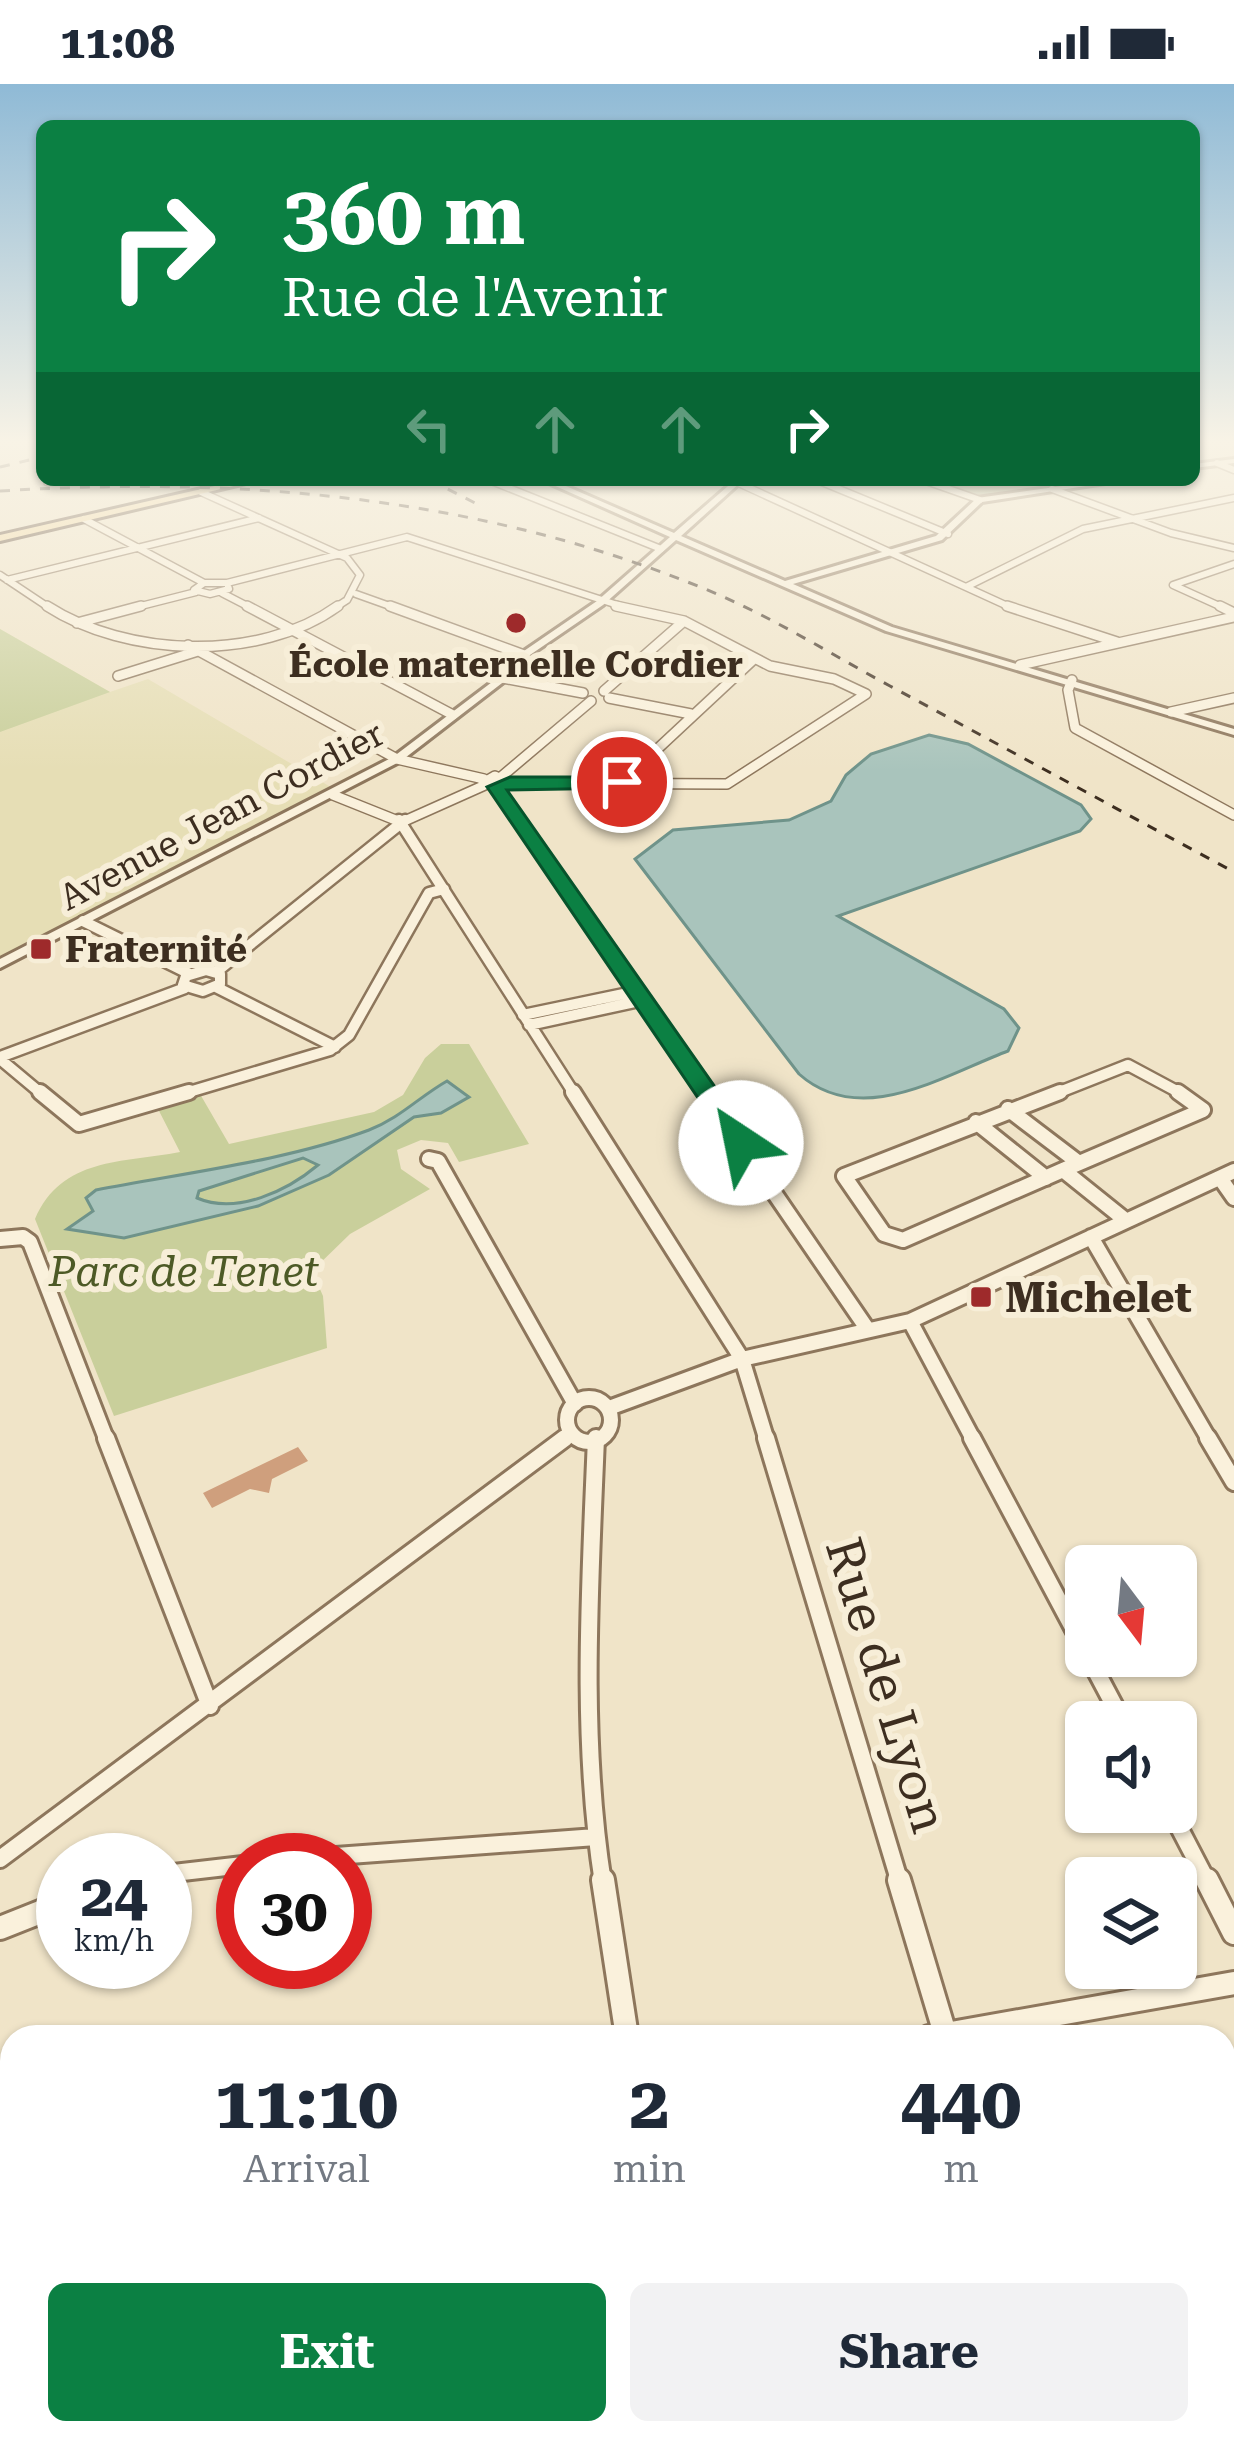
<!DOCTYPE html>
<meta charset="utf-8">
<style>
body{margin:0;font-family:"Roboto Serif",serif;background:#f2f2f3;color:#1f2937;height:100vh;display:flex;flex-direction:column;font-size:45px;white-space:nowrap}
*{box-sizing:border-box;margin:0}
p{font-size:39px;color:#747a83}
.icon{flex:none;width:66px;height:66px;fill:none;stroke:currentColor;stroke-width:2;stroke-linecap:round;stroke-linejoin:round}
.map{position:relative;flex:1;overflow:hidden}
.sheet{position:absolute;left:0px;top:1941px;width:1236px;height:420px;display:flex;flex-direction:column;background:#fff;border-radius:36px 36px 0 0;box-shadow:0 3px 9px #0004}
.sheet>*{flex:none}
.hud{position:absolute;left:36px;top:36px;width:1164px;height:366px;border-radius:18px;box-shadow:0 3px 9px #0004;background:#0b8043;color:#fff;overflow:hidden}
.needle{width:78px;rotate:164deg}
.tools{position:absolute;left:1065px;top:1461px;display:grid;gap:24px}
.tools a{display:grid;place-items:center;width:132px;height:132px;border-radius:18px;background:#fff;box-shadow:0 3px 9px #0004;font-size:60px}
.speed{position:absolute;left:36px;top:1749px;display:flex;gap:24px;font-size:60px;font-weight:700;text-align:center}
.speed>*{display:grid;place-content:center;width:156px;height:156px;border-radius:50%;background:#fff;box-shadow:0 3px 9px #0004;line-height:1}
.speed small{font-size:30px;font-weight:400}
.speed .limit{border:18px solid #d22;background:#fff;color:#111}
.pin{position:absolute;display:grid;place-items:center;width:102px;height:102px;color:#fff;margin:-51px;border:6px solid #fff;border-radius:50%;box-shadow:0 3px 12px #0007}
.me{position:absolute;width:132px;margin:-66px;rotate:326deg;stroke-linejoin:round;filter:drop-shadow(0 0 9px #0008)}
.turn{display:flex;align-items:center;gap:42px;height:252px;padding:0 48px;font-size:54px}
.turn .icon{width:156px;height:156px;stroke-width:2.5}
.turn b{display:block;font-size:84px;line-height:102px}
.lanes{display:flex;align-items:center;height:114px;padding:0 48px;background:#0003;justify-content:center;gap:60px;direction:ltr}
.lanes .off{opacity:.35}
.eta{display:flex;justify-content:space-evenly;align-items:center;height:204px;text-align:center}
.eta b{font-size:72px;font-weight:700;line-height:84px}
.button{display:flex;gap:24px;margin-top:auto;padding:24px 48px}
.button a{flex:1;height:138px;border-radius:18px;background:#0b8043;color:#fff;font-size:48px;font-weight:700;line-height:138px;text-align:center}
.button a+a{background:#f2f2f3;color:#1f2937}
.status{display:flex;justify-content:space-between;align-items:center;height:84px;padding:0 60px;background:#fff;direction:ltr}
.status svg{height:33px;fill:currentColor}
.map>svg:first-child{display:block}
.farmland{fill:#e6deb5}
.green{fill:#c9cf9b}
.cemetery{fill:#bfc49a}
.water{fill:#a9c4bc;stroke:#6f938a;stroke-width:3;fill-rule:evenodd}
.building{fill:#cf9f7d}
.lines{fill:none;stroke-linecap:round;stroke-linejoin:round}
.minor-far5-casing{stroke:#8d765c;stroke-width:9}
.minor-far4-casing{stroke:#8d765c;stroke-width:12}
.minor-far3-casing{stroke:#8d765c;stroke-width:15}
.minor-far2-casing{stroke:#8d765c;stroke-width:20}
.minor-far1-casing{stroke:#8d765c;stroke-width:22}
.minor-casing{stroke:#8d765c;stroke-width:28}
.tertiary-casing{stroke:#8d765c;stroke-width:6}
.primary-casing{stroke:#5b4430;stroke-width:6}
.minor-far5{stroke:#faf1dc;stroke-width:6}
.minor-far4{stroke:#faf1dc;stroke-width:9}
.minor-far3{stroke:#faf1dc;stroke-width:10}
.minor-far2{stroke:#faf1dc;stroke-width:14}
.minor-far1{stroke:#faf1dc;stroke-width:16}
.minor{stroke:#faf1dc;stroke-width:22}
.tertiary{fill:#faf1dc;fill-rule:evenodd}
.primary{fill:#f3d9a0;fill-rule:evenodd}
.rail{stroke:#3d2e20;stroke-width:3;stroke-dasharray:10 10;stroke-linecap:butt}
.route{fill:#0b8043;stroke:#07532c;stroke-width:3}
.poi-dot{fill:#9e2a2b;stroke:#f7eed8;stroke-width:4.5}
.labels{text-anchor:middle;stroke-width:12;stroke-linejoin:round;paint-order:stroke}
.far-poi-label{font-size:36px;font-weight:bold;fill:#3d2e20;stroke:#f7eed8}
.far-street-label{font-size:36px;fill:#3d2e20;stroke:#f7eed8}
.park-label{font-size:42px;font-style:italic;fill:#4d5a26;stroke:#f7eed8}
.poi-label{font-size:42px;font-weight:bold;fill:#3d2e20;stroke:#f7eed8;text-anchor:start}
.near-street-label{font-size:51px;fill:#3d2e20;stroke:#f7eed8}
</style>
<div class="status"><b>11:08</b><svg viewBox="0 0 49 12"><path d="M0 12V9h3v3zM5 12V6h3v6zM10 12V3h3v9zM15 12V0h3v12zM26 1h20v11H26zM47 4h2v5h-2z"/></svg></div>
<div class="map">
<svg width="1234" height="2361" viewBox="0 0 1234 2361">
<rect width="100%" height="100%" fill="#f0e4c8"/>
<path class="farmland" d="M 0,545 L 110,608 L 148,595 L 334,705 L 0,874 Z"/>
<path class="green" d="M 0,545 L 110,608 L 0,648 Z
M 441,960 L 469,960 L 529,1060 L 459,1078 L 448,1059 L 421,1056 L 397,1066 L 401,1085 L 430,1105 L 350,1150 L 312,1187 L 323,1212 L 327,1264 L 114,1332 L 35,1135 C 62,1073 122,1079 180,1068 L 157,1023 L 200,1010 L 229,1060 L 374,1028 L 403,1011 L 425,974 Z
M 1234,2314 L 1234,2361 L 1091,2361 L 1087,2349 L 1224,2349 L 1224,2316 Z"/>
<path class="cemetery" d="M 932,396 L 1105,396 L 980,413 Z"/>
<path class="water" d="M 929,651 L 968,660 L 1081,721 L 1091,735 L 1080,747 L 838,832 L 1004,925 L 1019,944 L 1008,967 C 942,992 861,1045 799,990 L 635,775 L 673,746 L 789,736 L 831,717 L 846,691 L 871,670 Z
M 447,997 L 469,1013 L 441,1029 L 414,1033 L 329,1091 L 258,1122 L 124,1154 L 67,1145 L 93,1127 L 86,1114 L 96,1106 C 183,1089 286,1077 369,1046 C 400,1034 419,1013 447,997 ZM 303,1074 L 318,1081 C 287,1107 237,1131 197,1114 L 199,1107 Z"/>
<path class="building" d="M 298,1363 L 308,1377 L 272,1395 L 269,1409 L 250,1405 L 212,1424 L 203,1409 Z"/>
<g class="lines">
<g class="minor-far5-casing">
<path id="minor-far5" d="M 1217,379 L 1234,386
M 489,396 L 661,465
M 732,396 L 1014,525
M 817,396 L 948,450
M 923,396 L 980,416
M 47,398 L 58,396
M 1052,405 L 1171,449 L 1234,464
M 201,408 L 347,474 L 360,491 L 347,516 L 333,525
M 84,435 L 204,499
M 0,491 L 51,525
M 7,496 L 259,434
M 204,499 L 227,499 L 229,505 L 210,510 L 194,506 Z
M 227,499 L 407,453 L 630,525
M 968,502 L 1083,445 L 1234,414
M 222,509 L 253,525
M 356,510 L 398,525
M 129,525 L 196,508
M 1226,525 L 1173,501 L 1234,480"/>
</g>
<g class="minor-far4-casing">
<path id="minor-far4" d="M 47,522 C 126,573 259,579 338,522
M 247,522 L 453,631
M 390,522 L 524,571
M 1007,522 L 1117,558
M 1220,522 L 1234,529
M 77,539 L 141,522
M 188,561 L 397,675 L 484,695
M 1020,581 L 1234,533
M 118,592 L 198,567
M 503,594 L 583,609
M 1072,596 L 1068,606 L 1075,644 L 1234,731
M 604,607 L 684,537
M 609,614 L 691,630
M 1171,628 L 1234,614
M 501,693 L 591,617
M 507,698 L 495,692 L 483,699 L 727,700 L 866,610 L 834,595 L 770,582 L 684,537 L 616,522
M 622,698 L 755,574
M 496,703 L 520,739
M 333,711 L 403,739
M 400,739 L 485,701"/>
</g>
<g class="minor-far3-casing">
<path id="minor-far3" d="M 399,736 L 575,1011
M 518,736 L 707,1011
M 83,837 L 190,890
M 206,886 L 220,890 L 220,900 L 203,907 L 183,901 L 186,892 Z
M 216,888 L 405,736
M 216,903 L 335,963
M 523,931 L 638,907
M 529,941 L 644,916
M 0,973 L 185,904
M 0,975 L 43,1011
M 179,1011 L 330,966 L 349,951 L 429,809 L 444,805
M 1052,1011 L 1128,981 L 1184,1011"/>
</g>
<g class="minor-far2-casing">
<path id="minor-far2" d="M 40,1008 L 79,1040 L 189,1008
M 573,1008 L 742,1275 L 767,1357
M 705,1008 L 868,1246
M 1060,1008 L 844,1092 L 884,1150 L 903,1156 L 1063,1086
M 1008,1025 L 1079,1079
M 976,1038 L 1046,1094
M 429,1075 L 438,1077 L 575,1320
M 1063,1086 L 1124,1135
M 1063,1086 L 1203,1026 L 1178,1008
M 1220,1094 L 1234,1114
M 1091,1153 L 1210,1357
M 0,1155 L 23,1153 L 30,1158 L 107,1357
M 910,1237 L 974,1357
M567 1336a22 22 0 1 1 44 0a22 22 0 1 1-44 0Z
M 609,1324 L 742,1275 L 910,1237 L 1234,1087
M 561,1357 L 571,1350"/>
</g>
<g class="minor-far1-casing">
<path id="minor-far1" d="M 106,1354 L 210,1622
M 596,1354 C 590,1502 580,1653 603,1799
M 766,1354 L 900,1799
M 972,1354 L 1086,1568
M 1208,1354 L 1234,1398
M 1088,1572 L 1123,1638
M 1171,1728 L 1208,1799
M 0,1775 L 565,1354
M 281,1776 L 596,1753
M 165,1790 L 243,1781"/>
</g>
<g class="minor-casing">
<path id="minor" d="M 603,1796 L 627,1953
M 899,1796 L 946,1953
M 1207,1796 L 1234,1849
M 0,1844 L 63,1819
M 929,1953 L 1234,1899
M 0,2108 L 12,2106
M 269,2349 L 269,2361
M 686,2349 L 688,2361
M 1064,2349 L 1068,2361"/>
</g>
<g class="tertiary-casing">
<path id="tertiary" d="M 1234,375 L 1234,379 L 1194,384 L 1194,380 Z
M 542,396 L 552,396 L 674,449 L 735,396 L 743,396 L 681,452 L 785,497 L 936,452 L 977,414 L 1105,396 L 1125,396 L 982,418 L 942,456 L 793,500 L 892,543 L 1234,645 L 1234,651 L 886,547 L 676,456 L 603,521 L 527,573 L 506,596 L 401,677 L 0,884 L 0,875 L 393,673 L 500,592 L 521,569 L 597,517 L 670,453 Z"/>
</g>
<g class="primary-casing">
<path id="primary" d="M 241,396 L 259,396 L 0,457 L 0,451 Z"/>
</g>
<use href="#minor-far5" class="minor-far5"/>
<use href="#minor-far4" class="minor-far4"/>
<use href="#minor-far3" class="minor-far3"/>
<use href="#minor-far2" class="minor-far2"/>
<use href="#minor-far1" class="minor-far1"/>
<use href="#minor" class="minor"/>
<use href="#tertiary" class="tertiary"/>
<use href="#primary" class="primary"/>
<path class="rail" d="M 0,383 L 42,373
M 430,396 L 475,419
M 0,407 C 242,392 479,412 705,505 C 769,531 829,569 890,602 C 1005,664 1119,726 1234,788"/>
</g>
<linearGradient id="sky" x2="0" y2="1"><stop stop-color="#8fbad6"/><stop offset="0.52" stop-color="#f8f3e6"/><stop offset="1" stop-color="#f8f3e6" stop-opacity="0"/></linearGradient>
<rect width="1234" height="687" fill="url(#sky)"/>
<path class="route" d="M 510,693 L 622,693 L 631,698 L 622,704 L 507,706 L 750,1053 L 750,1064 L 732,1064 L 487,703 Z"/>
<g class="poi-dot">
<circle cx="516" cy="539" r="12"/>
<rect x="29" y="853" width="24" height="24" rx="6"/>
<rect x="969" y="1201" width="24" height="24" rx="6"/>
</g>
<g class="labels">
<g class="far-poi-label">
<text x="516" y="593">École maternelle Cordier</text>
<text x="65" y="878" text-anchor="start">Fraternité</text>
</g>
<g class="far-street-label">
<text transform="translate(221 731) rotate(-28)" y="13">Avenue Jean Cordier</text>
</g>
<g class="park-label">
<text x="184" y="1202">Parc de Tenet</text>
</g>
<g class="poi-label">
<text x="1005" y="1228">Michelet</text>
</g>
<g class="near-street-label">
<text transform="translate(887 1601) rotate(73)" y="18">Rue de Lyon</text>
</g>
</g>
</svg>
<div class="tools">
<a><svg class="needle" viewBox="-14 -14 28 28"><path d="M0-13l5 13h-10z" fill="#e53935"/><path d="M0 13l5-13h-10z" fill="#747a83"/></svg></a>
<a><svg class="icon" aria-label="sound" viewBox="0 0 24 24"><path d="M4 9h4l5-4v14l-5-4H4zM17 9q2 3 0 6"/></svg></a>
<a><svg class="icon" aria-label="layers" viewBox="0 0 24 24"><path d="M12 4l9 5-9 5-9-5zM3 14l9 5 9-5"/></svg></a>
</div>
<div class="speed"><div>24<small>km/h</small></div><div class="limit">30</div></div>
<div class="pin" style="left:622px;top:698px;background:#d93025"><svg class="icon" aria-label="arrive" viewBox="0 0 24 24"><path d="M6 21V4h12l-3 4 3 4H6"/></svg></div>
<svg class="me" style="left:741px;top:1059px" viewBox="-20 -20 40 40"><circle r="19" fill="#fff"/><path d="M0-13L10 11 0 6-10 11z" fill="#0b8043"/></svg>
<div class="hud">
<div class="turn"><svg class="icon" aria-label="right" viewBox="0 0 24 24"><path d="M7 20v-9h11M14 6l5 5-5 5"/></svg><div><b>360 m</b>Rue de l'Avenir</div></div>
<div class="lanes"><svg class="icon off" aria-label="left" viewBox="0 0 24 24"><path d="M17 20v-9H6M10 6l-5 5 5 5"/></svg><svg class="icon off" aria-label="ahead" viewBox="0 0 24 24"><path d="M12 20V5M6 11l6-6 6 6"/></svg><svg class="icon off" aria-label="ahead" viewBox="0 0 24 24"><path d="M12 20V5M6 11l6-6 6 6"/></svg><svg class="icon" aria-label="right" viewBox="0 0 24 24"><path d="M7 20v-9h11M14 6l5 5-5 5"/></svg></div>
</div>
<section class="sheet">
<div class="eta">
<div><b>11:10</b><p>Arrival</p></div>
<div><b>2</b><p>min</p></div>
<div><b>440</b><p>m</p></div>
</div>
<div class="button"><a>Exit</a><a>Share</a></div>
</section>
</div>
